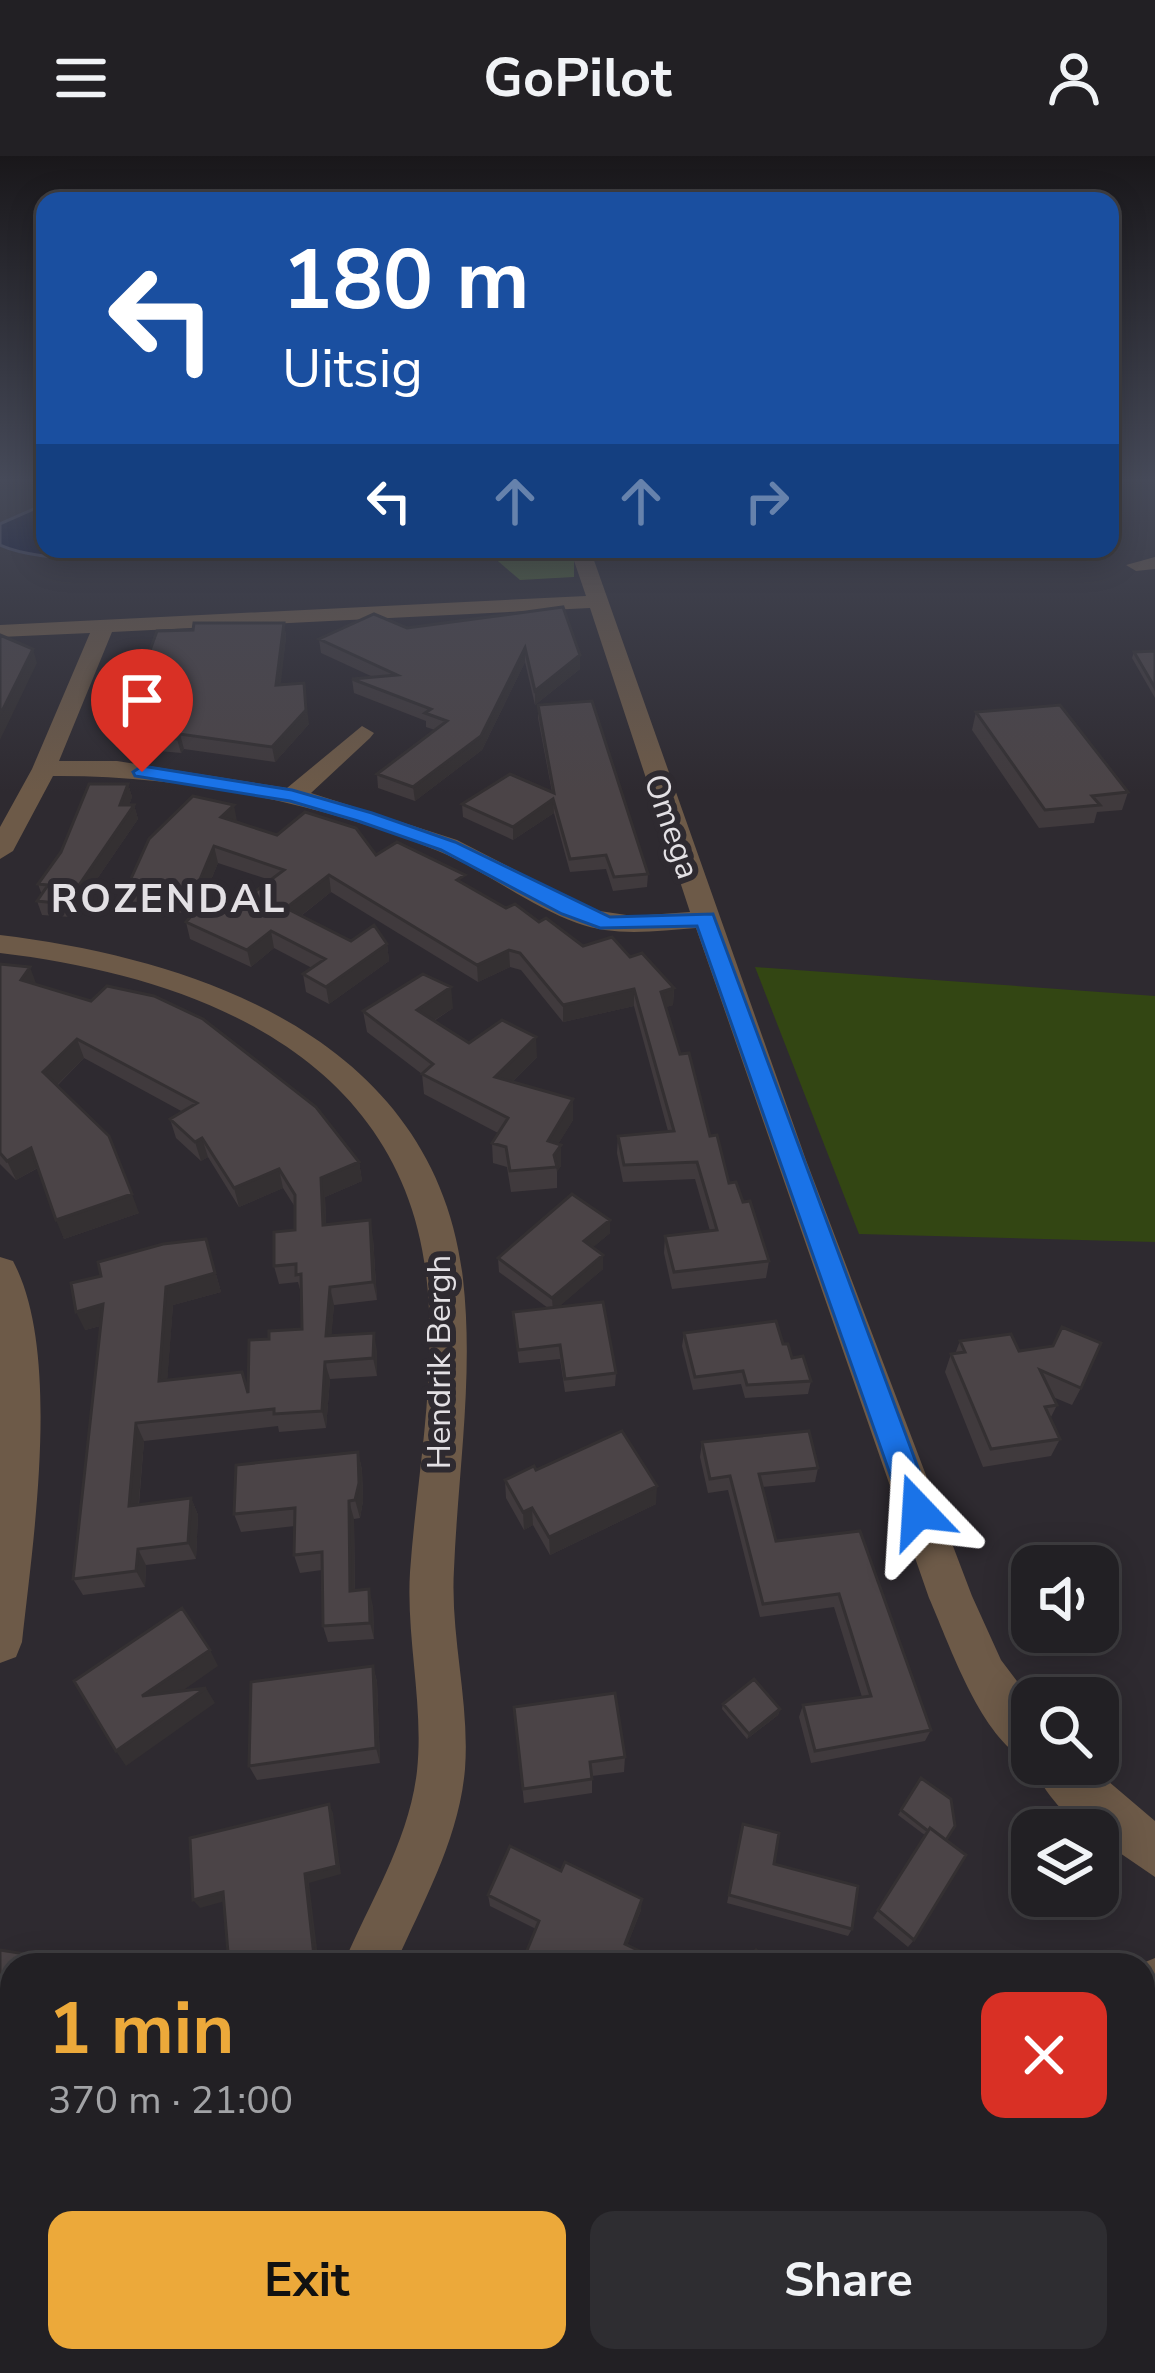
<!DOCTYPE html>
<meta charset="utf-8">
<style>
body{margin:0;font-family:"Nunito Sans",sans-serif;background:#2e2d31;color:#f1f3f6;height:100vh;display:flex;flex-direction:column;font-size:45px;white-space:nowrap}
*{box-sizing:border-box;margin:0}
p{font-size:39px;color:#a2a3a6}
.icon{flex:none;width:66px;height:66px;fill:none;stroke:currentColor;stroke-width:2;stroke-linecap:round;stroke-linejoin:round}
.map{position:relative;flex:1;overflow:hidden}
.side{position:absolute;left:0px;top:1797px;width:1155px;height:420px;display:flex;flex-direction:column;background:#222024;border-radius:36px 36px 0 0;box-shadow:0 6px 30px #0003,0 0 0 3px #3f3e41}
.side>*{flex:none}
.guide{position:absolute;left:36px;top:36px;width:1083px;height:366px;border-radius:24px;box-shadow:0 6px 30px #0003,0 0 0 3px #3f3e41;background:#1a4fa0;color:#fff;overflow:hidden}
.fabs{position:absolute;left:1011px;top:1389px;display:grid;gap:24px}
.fabs a{display:grid;place-items:center;width:108px;height:108px;border-radius:24px;background:#222024;box-shadow:0 6px 30px #0003,0 0 0 3px #3f3e41;font-size:60px}
.pin{position:absolute;display:grid;place-items:center;width:102px;height:102px;color:#fff;margin:-123px -51px;border-radius:50% 50% 50% 0;rotate:-45deg;box-shadow:0 0 12px #0007}
.pin .icon{rotate:45deg}
.me{position:absolute;width:132px;margin:-66px;rotate:340deg;stroke-linejoin:round;filter:drop-shadow(0 0 9px #0008)}
.turn{display:flex;align-items:center;gap:42px;height:252px;padding:0 48px;font-size:54px}
.turn .icon{width:156px;height:156px;stroke-width:2.5}
.turn b{display:block;font-size:84px;line-height:102px}
.lanes{display:flex;align-items:center;height:114px;padding:0 48px;background:#0003;justify-content:center;gap:60px;direction:ltr}
.lanes .off{opacity:.35}
.round{display:grid;place-items:center;flex:none;width:126px;height:126px;border-radius:24px;background:#2e2d31}
.summary{display:flex;align-items:center;justify-content:space-between;height:204px;padding:0 48px}
h1{font-size:72px;font-weight:700;line-height:90px;color:#eca93a}
.button{display:flex;gap:24px;margin-top:auto;padding:24px 48px}
.button a{flex:1;height:138px;border-radius:24px;background:#eca93a;color:#111;font-size:48px;font-weight:700;line-height:138px;text-align:center}
.button a+a{background:#2e2d31;color:#f1f3f6}
header{display:flex;justify-content:space-between;align-items:center;height:156px;padding:0 48px;background:#222024;font-size:54px;font-weight:700}
.map>svg:first-child{display:block}
.green{fill:#334613}
.forest{fill:#526932}
.water{fill:#020c36;stroke:#464c6a;stroke-width:3}
.lines{fill:none;stroke-linecap:round;stroke-linejoin:round}
.minor{fill:#6d5a48;fill-rule:evenodd}
.wall{fill:#403a3d;fill-rule:evenodd}
.shaded-wall{fill:#343032}
.building{fill:#4b4447;stroke:#343032;stroke-width:3}
.route{fill:#1a73e8;stroke:#114b97;stroke-width:3}
.labels{text-anchor:middle;stroke-width:12;stroke-linejoin:round;paint-order:stroke}
.street-label{font-size:33px;fill:#e3e0e4;stroke:#2e2a30}
.far-district-label{font-size:39px;font-weight:bold;letter-spacing:3px;fill:#e3e0e4;stroke:#2e2a30}
</style>
<header><svg class="icon" aria-label="menu" viewBox="0 0 24 24"><path d="M4 6h16M4 12h16M4 18h16"/></svg>GoPilot<svg class="icon" aria-label="person" viewBox="0 0 24 24"><circle cx="12" cy="8" r="4"/><path d="M4 21q1-7 8-7t8 7"/></svg></header>
<div class="map">
<svg width="1155" height="2217" viewBox="0 0 1155 2217">
<rect width="100%" height="100%" fill="#2e2a30"/>
<path class="green" d="M 755,811 L 1155,840 L 1155,1086 L 859,1078 Z"/>
<path class="forest" d="M 484,393 L 574,393 L 574,421 L 520,424 Z"/>
<path class="water" d="M 45,348 L 45,393 L 270,393 C 204,398 58,415 0,389 L 0,368 Z"/>
<g class="lines">
<path class="minor" d="M 570,393 L 590,393 L 806,1004 L 972,1440 L 1001,1504 L 1032,1545 L 1032,1608 L 1088,1608 L 1155,1665 L 1155,1721 L 1098,1682 L 1098,1674 C 1072,1674 1039,1630 1032,1607 C 982,1587 950,1489 929,1442 L 696,772 C 657,775 614,781 577,767 C 528,749 486,715 438,695 C 319,646 181,619 53,620 L 13,695 L 0,703 L 0,671 L 32,613 L 90,477 L 0,481 L 0,469 L 586,440 ZM 590,452 L 690,756 L 633,760 L 593,754 L 457,684 L 311,637 L 370,582 L 374,577 L 362,570 L 287,632 L 117,605 L 59,605 L 112,476 Z
M 1155,401 L 1155,413 L 1136,415 L 1126,409 Z
M 0,779 C 206,804 436,887 463,1123 C 474,1220 458,1316 454,1413 C 450,1480 470,1546 465,1613 C 459,1683 423,1746 395,1809 L 343,1809 C 370,1745 409,1685 417,1615 C 424,1549 406,1482 410,1416 C 417,1317 438,1217 426,1117 C 399,898 194,820 0,797 Z
M 0,1101 L 13,1105 C 62,1197 33,1384 22,1486 L 16,1501 L 0,1507 Z
M 1155,1802 L 1155,1866 L 1143,1871 L 1143,1809 L 1138,1809 Z
M 364,2205 L 424,2205 L 427,2217 L 365,2217 Z
M 461,2205 L 548,2205 L 544,2217 L 456,2217 Z
M 889,2205 L 951,2205 L 956,2217 L 893,2217 Z"/>
</g>
<path class="wall" d="M 563,451 L 580,513 L 535,549 L 525,506 L 482,594 L 415,645 L 378,632 L 377,618 L 435,574 L 426,571 L 426,565 L 354,537 L 352,523 L 373,521 L 321,497 L 319,483 Z
M 284,467 L 286,481 L 280,529 L 309,568 L 275,606 L 184,593 L 181,597 L 116,591 L 112,577 Z
M 1155,495 L 1155,542 L 1132,502 L 1134,496 Z
M 538,549 L 648,718 L 647,731 L 613,735 L 606,713 L 570,716 L 554,657 L 513,684 L 463,661 L 462,648 L 552,636 L 538,562 Z
M 976,556 L 1128,636 L 1122,654 L 1097,656 L 1094,667 L 1039,672 L 972,574 Z
M 128,628 L 132,641 L 129,649 L 134,649 L 138,663 L 71,761 L 42,759 L 37,745 L 42,739 L 38,728 Z
M 237,665 L 277,679 L 376,699 L 465,728 L 506,752 L 539,766 L 583,790 L 630,801 L 674,832 L 673,849 L 666,851 L 680,898 L 729,1027 L 743,1046 L 769,1105 L 766,1122 L 672,1133 L 664,1097 L 665,1080 L 710,1075 L 695,1023 L 623,1026 L 617,997 L 618,980 L 668,975 L 634,850 L 563,866 L 521,814 L 510,811 L 478,826 L 331,736 L 301,760 L 351,785 L 387,788 L 389,805 L 329,848 L 306,836 L 303,818 L 312,812 L 274,792 L 251,811 L 190,783 L 186,766 L 194,757 L 129,755 L 124,738 ZM 218,707 L 270,724 L 229,755 L 201,748 Z
M 0,808 L 359,1006 L 362,1025 L 325,1041 L 326,1069 L 373,1082 L 377,1144 L 334,1149 L 331,1180 L 377,1195 L 377,1220 L 330,1223 L 326,1272 L 279,1276 L 278,1270 L 144,1285 L 139,1348 L 191,1342 L 198,1359 L 196,1403 L 146,1409 L 145,1431 L 83,1439 L 73,1423 L 100,1170 L 85,1174 L 101,1120 L 206,1083 L 221,1136 L 173,1149 L 167,1224 L 248,1234 L 269,1183 L 302,1173 L 301,1137 L 298,1126 L 279,1128 L 274,1110 L 295,1074 L 295,1051 L 283,1032 L 239,1051 L 208,1001 L 201,1005 L 176,982 L 170,963 L 183,956 L 84,902 L 57,930 L 139,1057 L 64,1083 L 38,1012 L 16,1024 L 0,1008 Z
M 453,852 L 434,865 L 469,887 L 537,901 L 512,926 L 573,943 L 573,964 L 558,988 L 561,989 L 561,1010 L 557,1015 L 557,1032 L 511,1036 L 507,1011 L 493,1007 L 492,987 L 498,977 L 424,938 L 422,918 L 367,876 L 363,855 Z
M 610,1064 L 610,1077 L 593,1091 L 603,1113 L 558,1151 L 616,1217 L 615,1230 L 565,1236 L 560,1203 L 519,1207 L 514,1169 L 548,1152 L 499,1116 L 498,1102 Z
M 684,1177 L 783,1188 L 811,1225 L 808,1238 L 745,1242 L 741,1228 L 693,1234 L 682,1190 Z
M 960,1185 L 1019,1195 L 1081,1232 L 1072,1249 L 1053,1241 L 1057,1249 L 1050,1263 L 1060,1283 L 1051,1300 L 983,1311 L 945,1216 L 951,1198 L 955,1198 Z
M 702,1286 L 818,1312 L 815,1326 L 762,1331 L 776,1385 L 860,1375 L 931,1574 L 925,1585 L 811,1607 L 799,1561 L 803,1549 L 862,1541 L 834,1451 L 760,1461 L 728,1334 L 708,1337 L 700,1301 Z
M 358,1296 L 362,1314 L 363,1345 L 360,1362 L 354,1363 L 355,1435 L 373,1450 L 374,1483 L 328,1486 L 323,1470 L 322,1414 L 300,1417 L 294,1399 L 295,1370 L 241,1376 L 234,1358 Z
M 536,1314 L 656,1348 L 550,1399 L 533,1369 L 524,1374 L 506,1342 L 505,1324 Z
M 373,1510 L 377,1526 L 380,1607 L 257,1624 L 249,1610 Z
M 723,1548 L 780,1553 L 778,1559 L 747,1583 L 722,1553 Z
M 514,1551 L 625,1601 L 624,1616 L 592,1620 L 592,1637 L 524,1647 Z
M 921,1622 L 946,1684 L 914,1784 L 908,1791 L 873,1762 L 926,1680 L 898,1659 Z
M 743,1668 L 774,1708 L 852,1773 L 848,1780 L 727,1747 Z
M 488,1739 L 641,1754 L 627,1789 L 650,1800 L 648,1809 L 521,1809 L 536,1773 L 490,1750 Z
M 0,1794 L 12,1809 L 12,1870 L 9,1870 L 0,1894 Z"/>
<path class="shaded-wall" d="M 284,467 L 286,481 L 279,544 L 276,529 Z
M 525,492 L 525,506 L 482,594 L 415,645 L 413,631 Z
M 33,493 L 37,507 L 0,584 L 0,559 Z
M 580,499 L 580,513 L 535,549 L 535,535 Z
M 304,527 L 309,568 L 275,606 L 272,591 Z
M 180,578 L 184,593 L 181,597 L 177,583 Z
M 128,628 L 132,641 L 124,663 L 120,649 Z
M 553,643 L 554,657 L 513,684 L 513,671 Z
M 134,649 L 138,663 L 71,761 L 66,748 Z
M 234,649 L 237,665 L 221,661 Z
M 214,690 L 218,707 L 197,757 L 193,740 Z
M 329,719 L 331,736 L 289,769 L 286,752 Z
M 271,775 L 274,792 L 251,811 L 247,794 Z
M 387,788 L 389,805 L 329,848 L 326,831 Z
M 509,794 L 510,811 L 478,826 L 477,809 Z
M 30,811 L 37,830 L 21,824 Z
M 451,831 L 453,852 L 419,874 L 417,854 Z
M 674,832 L 673,849 L 660,853 L 661,836 Z
M 634,833 L 634,850 L 563,866 L 563,849 Z
M 536,881 L 537,901 L 496,942 L 495,921 Z
M 77,883 L 84,902 L 51,935 L 43,916 Z
M 573,943 L 573,964 L 548,1005 L 548,985 Z
M 202,982 L 208,1001 L 201,1005 L 195,986 Z
M 561,989 L 561,1010 L 557,1016 L 554,999 Z
M 31,992 L 39,1011 L 16,1024 L 7,1005 Z
M 359,1006 L 362,1025 L 325,1041 L 327,1088 L 323,1069 L 321,1022 Z
M 279,1013 L 283,1032 L 239,1051 L 234,1032 Z
M 132,1038 L 139,1057 L 64,1083 L 56,1064 Z
M 370,1064 L 373,1082 L 377,1144 L 373,1126 Z
M 610,1064 L 610,1077 L 584,1099 L 584,1085 Z
M 206,1083 L 221,1136 L 173,1149 L 166,1242 L 159,1225 L 166,1131 Z
M 603,1099 L 603,1113 L 553,1156 L 552,1142 Z
M 330,1131 L 334,1149 L 330,1198 L 326,1180 Z
M 103,1148 L 111,1167 L 85,1174 L 76,1156 Z
M 374,1177 L 377,1195 L 377,1220 L 373,1202 Z
M 325,1206 L 330,1223 L 326,1272 L 322,1255 Z
M 136,1267 L 144,1285 L 137,1366 L 129,1350 Z
M 358,1296 L 362,1314 L 363,1345 L 360,1362 L 355,1344 Z
M 657,1330 L 656,1348 L 550,1399 L 549,1381 Z
M 191,1342 L 198,1359 L 196,1403 L 188,1387 Z
M 349,1345 L 354,1363 L 355,1452 L 350,1435 Z
M 532,1352 L 533,1369 L 524,1374 L 523,1356 Z
M 138,1393 L 146,1409 L 145,1431 L 136,1415 Z
M 369,1433 L 373,1450 L 374,1483 L 370,1467 Z
M 210,1494 L 218,1510 L 152,1556 L 142,1540 Z
M 373,1510 L 377,1526 L 380,1607 L 376,1592 Z
M 206,1532 L 215,1547 L 126,1610 L 116,1595 Z
M 780,1553 L 778,1559 L 747,1583 L 749,1578 Z
M 329,1648 L 333,1657 L 341,1718 L 309,1727 L 319,1809 L 315,1809 L 305,1718 Z
M 223,1736 L 229,1744 L 200,1752 L 193,1744 Z
M 642,1743 L 641,1754 L 624,1798 L 625,1788 Z
M 279,1800 L 284,1807 L 276,1809 L 244,1809 Z
M 0,1864 L 9,1870 L 0,1894 Z
M 0,1990 L 11,1994 L 12,2042 L 1,2039 Z
M 12,2181 L 12,2188 L 0,2193 L 0,2186 Z"/>
<path class="building" d="M 563,451 L 580,499 L 535,535 L 525,492 L 481,580 L 413,631 L 377,618 L 447,565 L 425,557 L 431,553 L 352,523 L 397,519 L 319,483 L 374,458 L 407,472 Z
M 194,467 L 284,467 L 276,529 L 304,527 L 306,554 L 272,591 L 180,578 L 177,583 L 112,577 L 126,560 L 157,475 L 193,474 Z
M 0,479 L 33,493 L 0,559 Z
M 1155,495 L 1155,532 L 1134,496 Z
M 592,545 L 648,718 L 614,721 L 606,699 L 570,703 L 553,643 L 513,671 L 462,648 L 510,618 L 554,637 L 538,549 Z
M 1060,549 L 1128,636 L 1092,640 L 1100,649 L 1045,654 L 976,556 Z
M 89,628 L 128,628 L 120,649 L 134,649 L 66,748 L 37,745 L 48,729 L 38,728 L 61,696 Z
M 193,640 L 234,649 L 221,661 L 277,679 L 305,656 L 356,672 L 376,699 L 397,686 L 465,719 L 457,724 L 506,752 L 515,748 L 539,766 L 546,762 L 583,790 L 612,781 L 630,801 L 642,797 L 674,832 L 661,836 L 680,898 L 689,897 L 710,980 L 717,979 L 729,1027 L 736,1026 L 743,1046 L 750,1045 L 769,1105 L 674,1116 L 665,1080 L 717,1074 L 697,1006 L 624,1009 L 618,980 L 674,975 L 634,833 L 563,849 L 520,797 L 509,794 L 477,809 L 329,719 L 286,752 L 351,785 L 374,769 L 387,788 L 326,831 L 303,818 L 325,803 L 271,775 L 247,794 L 186,766 L 204,745 L 229,755 L 284,714 L 214,690 L 193,740 L 124,738 L 149,683 Z
M 0,808 L 30,811 L 21,824 L 91,845 L 107,830 L 154,840 L 203,863 L 316,951 L 359,1006 L 321,1022 L 323,1069 L 370,1064 L 373,1126 L 330,1131 L 326,1180 L 374,1177 L 373,1202 L 325,1206 L 322,1255 L 274,1258 L 274,1253 L 136,1267 L 129,1350 L 191,1342 L 188,1387 L 138,1393 L 136,1415 L 73,1423 L 103,1148 L 76,1156 L 71,1127 L 101,1120 L 98,1106 L 163,1088 L 206,1083 L 215,1117 L 166,1131 L 159,1225 L 242,1216 L 248,1237 L 249,1184 L 269,1183 L 269,1175 L 302,1173 L 301,1118 L 296,1119 L 296,1108 L 274,1110 L 274,1076 L 295,1074 L 295,1039 L 279,1013 L 234,1032 L 202,982 L 195,986 L 170,963 L 197,947 L 77,883 L 43,916 L 109,980 L 132,1038 L 56,1064 L 31,992 L 7,1005 L 0,997 Z
M 423,818 L 451,831 L 417,854 L 469,887 L 502,864 L 536,881 L 495,921 L 573,943 L 548,985 L 561,989 L 554,999 L 557,1011 L 510,1015 L 506,991 L 492,987 L 508,962 L 422,918 L 433,908 L 363,855 Z
M 572,1038 L 610,1064 L 584,1085 L 603,1099 L 552,1142 L 498,1102 Z
M 603,1146 L 616,1217 L 565,1223 L 560,1189 L 518,1194 L 513,1156 Z
M 776,1165 L 783,1188 L 788,1188 L 792,1202 L 803,1200 L 811,1225 L 747,1229 L 743,1215 L 695,1221 L 684,1177 Z
M 1062,1171 L 1101,1187 L 1081,1232 L 1040,1214 L 1057,1249 L 1045,1251 L 1060,1283 L 991,1293 L 951,1198 L 965,1196 L 960,1185 L 1011,1178 L 1019,1195 L 1053,1190 Z
M 622,1275 L 657,1330 L 549,1381 L 532,1352 L 523,1356 L 505,1324 L 534,1310 L 536,1314 Z
M 809,1275 L 818,1312 L 759,1318 L 776,1385 L 860,1375 L 931,1574 L 815,1595 L 803,1549 L 871,1540 L 839,1438 L 763,1448 L 730,1320 L 710,1323 L 702,1286 Z
M 358,1296 L 359,1327 L 355,1344 L 349,1345 L 350,1435 L 369,1433 L 370,1467 L 323,1470 L 322,1396 L 294,1399 L 295,1352 L 234,1358 L 236,1309 Z
M 182,1452 L 210,1494 L 142,1540 L 206,1532 L 116,1595 L 74,1525 Z
M 373,1510 L 376,1592 L 249,1610 L 251,1526 Z
M 754,1523 L 780,1553 L 749,1578 L 723,1548 Z
M 615,1537 L 625,1601 L 590,1606 L 592,1623 L 523,1633 L 514,1551 Z
M 921,1622 L 951,1643 L 955,1670 L 946,1684 L 930,1672 L 928,1675 L 901,1654 Z
M 329,1648 L 337,1710 L 305,1718 L 315,1809 L 280,1809 L 279,1800 L 244,1809 L 229,1809 L 223,1736 L 193,1744 L 190,1682 Z
M 743,1668 L 779,1677 L 774,1708 L 858,1730 L 852,1773 L 729,1739 Z
M 930,1672 L 966,1699 L 914,1784 L 878,1754 Z
M 510,1690 L 561,1715 L 565,1706 L 642,1743 L 625,1788 L 650,1800 L 646,1809 L 521,1809 L 539,1765 L 488,1739 Z
M 0,1794 L 63,1804 L 61,1809 L 12,1809 L 12,1863 L 0,1861 Z
M 756,1794 L 769,1809 L 742,1809 Z
M 781,1797 L 791,1809 L 771,1809 Z
M 0,2027 L 1,2039 L 12,2034 L 12,2181 L 0,2186 Z"/>
<linearGradient id="sky" x2="0" y2="1"><stop stop-color="#19171a"/><stop offset="0.51" stop-color="#464a59"/><stop offset="1" stop-color="#464a59" stop-opacity="0"/></linearGradient>
<rect width="1155" height="636" fill="url(#sky)"/>
<path class="route" d="M 142,610 L 292,634 L 372,657 L 455,686 L 610,761 L 713,758 L 934,1355 L 929,1365 L 907,1365 L 903,1355 L 697,770 L 600,772 L 562,758 L 441,694 L 358,665 L 290,645 L 135,620 L 133,616 Z"/>
<g class="labels">
<g class="street-label">
<text transform="translate(673 670) rotate(71)" y="12">Omega</text>
<text transform="translate(438 1206) rotate(-90)" y="12">Hendrik Bergh</text>
</g>
<g class="far-district-label">
<text x="169" y="756">ROZENDAL</text>
</g>
</g>
</svg>
<div class="fabs">
<a><svg class="icon" aria-label="sound" viewBox="0 0 24 24"><path d="M4 9h4l5-4v14l-5-4H4zM17 9q2 3 0 6"/></svg></a>
<a><svg class="icon" aria-label="search" viewBox="0 0 24 24"><circle cx="10" cy="10" r="6"/><path d="M15 15l6 6"/></svg></a>
<a><svg class="icon" aria-label="layers" viewBox="0 0 24 24"><path d="M12 4l9 5-9 5-9-5zM3 14l9 5 9-5"/></svg></a>
</div>
<div class="pin" style="left:142px;top:616px;background:#d93025"><svg class="icon" aria-label="arrive" viewBox="0 0 24 24"><path d="M6 21V4h12l-3 4 3 4H6"/></svg></div>
<svg class="me" style="left:918px;top:1355px" viewBox="-20 -20 40 40"><path d="M0-17L14 15 0 8-14 15z" fill="#1a73e8" stroke="#fff" stroke-width="4"/></svg>
<div class="guide">
<div class="turn"><svg class="icon" aria-label="left" viewBox="0 0 24 24"><path d="M17 20v-9H6M10 6l-5 5 5 5"/></svg><div><b>180 m</b>Uitsig</div></div>
<div class="lanes"><svg class="icon" aria-label="left" viewBox="0 0 24 24"><path d="M17 20v-9H6M10 6l-5 5 5 5"/></svg><svg class="icon off" aria-label="ahead" viewBox="0 0 24 24"><path d="M12 20V5M6 11l6-6 6 6"/></svg><svg class="icon off" aria-label="ahead" viewBox="0 0 24 24"><path d="M12 20V5M6 11l6-6 6 6"/></svg><svg class="icon off" aria-label="right" viewBox="0 0 24 24"><path d="M7 20v-9h11M14 6l5 5-5 5"/></svg></div>
</div>
<section class="side">
<div class="summary"><div><h1>1 min</h1><p>370 m · 21:00</p></div><a class="round" style="background:#d93025;color:#fff"><svg class="icon" aria-label="close" viewBox="0 0 24 24"><path d="M6 6l12 12M18 6L6 18"/></svg></a></div>
<div class="button"><a>Exit</a><a>Share</a></div>
</section>
</div>
